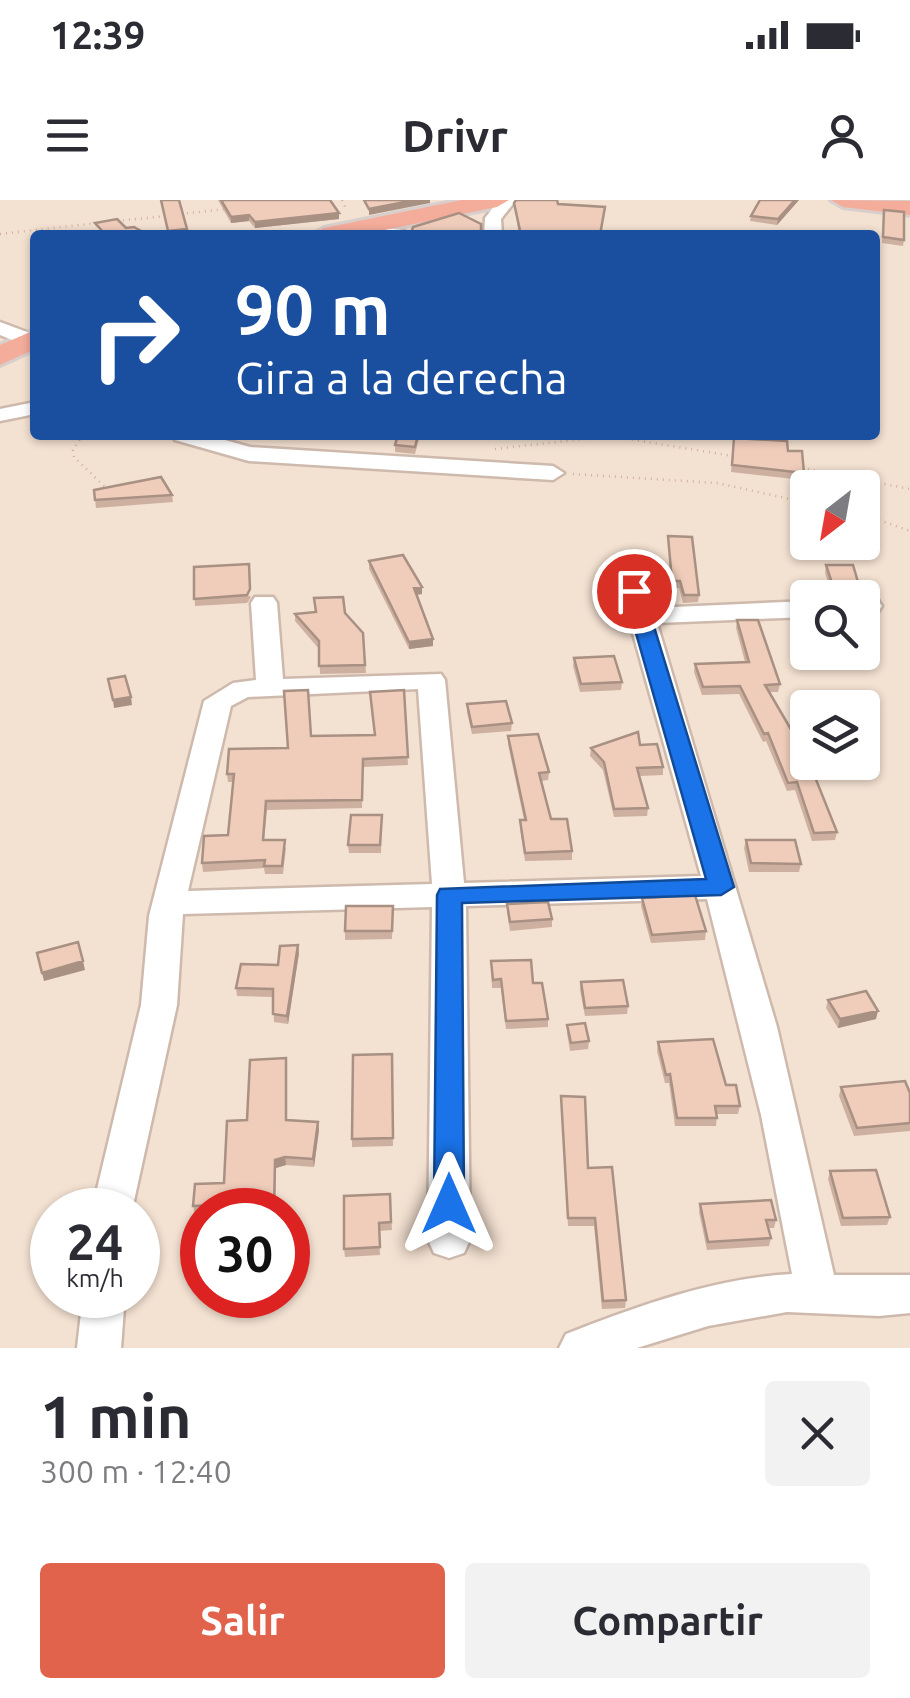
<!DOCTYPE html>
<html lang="es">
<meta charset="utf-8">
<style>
body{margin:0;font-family:Ubuntu,sans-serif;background:#f2f2f3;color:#2b2b33;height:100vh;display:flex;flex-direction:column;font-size:38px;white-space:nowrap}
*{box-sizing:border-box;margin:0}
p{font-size:32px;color:#7c7c81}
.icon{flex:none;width:55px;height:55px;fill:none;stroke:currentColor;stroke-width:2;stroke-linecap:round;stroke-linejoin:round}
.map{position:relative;height:1148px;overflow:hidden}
.side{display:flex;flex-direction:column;background:#fff;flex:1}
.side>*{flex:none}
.banner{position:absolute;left:30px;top:30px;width:850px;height:210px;border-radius:10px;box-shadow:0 2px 8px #0004;background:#1a4fa0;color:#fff;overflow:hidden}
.needle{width:65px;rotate:211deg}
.controls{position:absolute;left:790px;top:270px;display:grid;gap:20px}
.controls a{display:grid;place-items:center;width:90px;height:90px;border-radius:10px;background:#fff;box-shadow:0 2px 8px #0004;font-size:50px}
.speed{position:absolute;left:30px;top:988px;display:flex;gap:20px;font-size:50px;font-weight:700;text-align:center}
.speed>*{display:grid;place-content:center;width:130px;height:130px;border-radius:50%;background:#fff;box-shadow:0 2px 8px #0004;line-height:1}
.speed small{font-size:25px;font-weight:400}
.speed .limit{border:15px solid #d22;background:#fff;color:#111}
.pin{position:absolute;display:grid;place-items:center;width:85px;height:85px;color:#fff;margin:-42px;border:5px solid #fff;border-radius:50%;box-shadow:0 2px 10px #0007}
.me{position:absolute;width:110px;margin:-55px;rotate:0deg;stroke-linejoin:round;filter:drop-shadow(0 0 8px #0008)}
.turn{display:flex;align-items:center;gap:35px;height:210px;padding:0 40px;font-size:45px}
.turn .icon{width:130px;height:130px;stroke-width:2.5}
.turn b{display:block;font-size:70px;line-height:85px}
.round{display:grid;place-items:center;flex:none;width:105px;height:105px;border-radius:10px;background:#f2f2f3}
.headline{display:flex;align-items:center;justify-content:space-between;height:170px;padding:0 40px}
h1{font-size:60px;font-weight:700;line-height:75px}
.action{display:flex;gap:20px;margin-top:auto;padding:20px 40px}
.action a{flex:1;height:115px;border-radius:10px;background:#e2634b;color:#fff;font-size:40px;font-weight:700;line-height:115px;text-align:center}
.action a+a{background:#f2f2f3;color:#2b2b33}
.status{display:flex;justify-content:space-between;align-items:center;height:70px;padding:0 50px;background:#fff;direction:ltr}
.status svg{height:28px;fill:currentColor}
header{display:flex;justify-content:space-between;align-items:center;height:130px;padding:0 40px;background:#fff;font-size:45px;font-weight:700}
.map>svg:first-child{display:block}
.residential{fill:#f3e1d1;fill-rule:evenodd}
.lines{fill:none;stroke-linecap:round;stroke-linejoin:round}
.minor-casing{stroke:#ceb9ad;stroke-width:5}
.highway-casing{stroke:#d8cfcc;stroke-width:6}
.path{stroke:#d4b09e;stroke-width:2.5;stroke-dasharray:1 5;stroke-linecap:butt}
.minor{fill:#fff;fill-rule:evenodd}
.highway{fill:#f4ac9b;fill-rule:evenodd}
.wall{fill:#ceb0a1}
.shaded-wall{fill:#a89083}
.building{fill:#f0cdbb;stroke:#a89083;stroke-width:2.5}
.route{fill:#1a73e8;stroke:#114b97;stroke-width:2.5}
</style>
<div class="status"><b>12:39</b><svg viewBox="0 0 49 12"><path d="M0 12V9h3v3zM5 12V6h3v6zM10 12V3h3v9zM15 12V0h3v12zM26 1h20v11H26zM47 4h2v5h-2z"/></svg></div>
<header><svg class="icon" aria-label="menu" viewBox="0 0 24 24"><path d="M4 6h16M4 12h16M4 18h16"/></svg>Drivr<svg class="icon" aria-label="person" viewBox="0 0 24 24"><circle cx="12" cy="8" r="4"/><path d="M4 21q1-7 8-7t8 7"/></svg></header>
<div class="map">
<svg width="910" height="1148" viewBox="0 0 910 1148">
<rect width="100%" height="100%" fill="#fbf0e2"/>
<path class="residential" d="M 0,0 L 910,0 L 910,1148 L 0,1148 ZM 35,35 L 875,35 L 875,235 L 35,235 ZM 808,288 L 862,288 L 862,342 L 808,342 ZM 808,398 L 862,398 L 862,452 L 808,452 ZM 808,508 L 862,508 L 862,562 L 808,562 ZM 52,1010 L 138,1010 L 138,1095 L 52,1095 ZM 202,1010 L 288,1010 L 288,1095 L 202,1095 Z"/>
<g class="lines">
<g class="minor-casing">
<path id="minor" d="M 499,0 L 516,0 L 501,19 L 502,35 L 484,35 L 485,18 Z
M 351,23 L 402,30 L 411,35 L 345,32 L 342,28 Z
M 0,122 L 35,135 L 35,144 L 22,144 L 0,135 Z
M 35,202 L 35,214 L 0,221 L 0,209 Z
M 172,235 L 207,235 L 250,247 L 553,266 L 564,273 L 553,280 L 249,261 L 175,240 Z
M 634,383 L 643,386 L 652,408 L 808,401 L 808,417 L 657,423 L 777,827 L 834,1075 L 910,1075 L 910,1113 L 879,1116 L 787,1112 L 708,1126 L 637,1148 L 559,1148 L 566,1134 C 638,1106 714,1078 792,1074 L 761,915 L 707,699 L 466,706 L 470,1040 L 464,1053 L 449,1058 L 434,1053 L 428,1040 L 432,707 L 183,714 L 177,805 L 132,1010 L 92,1010 L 141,805 L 149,716 L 204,501 L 233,483 L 256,480 L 251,403 L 255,397 L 273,397 L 277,403 L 283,479 L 441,474 L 445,480 L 464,683 L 701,676 L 621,391 ZM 418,489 L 432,684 L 188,691 L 231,506 L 248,497 Z
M 862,398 L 878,400 L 882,406 L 878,412 L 862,414 Z
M 83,1095 L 125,1095 L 121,1148 L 77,1148 Z"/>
</g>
<g class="highway-casing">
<path id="highway" d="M 462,0 L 509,0 L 497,7 L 360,35 L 312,35 L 324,28 Z
M 831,0 L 910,1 L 910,15 L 843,7 Z
M 35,130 L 35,149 L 0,165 L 0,145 Z"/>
</g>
<path class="path" d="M 342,0 L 346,9
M 181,14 L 227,9
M 117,21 L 167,16
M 0,34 L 97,23
M 83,235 L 73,250 L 74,257 L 106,288
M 495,249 L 610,236 L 733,256
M 802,268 L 910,289
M 573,274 L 717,283 L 808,303
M 862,314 L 910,331"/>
<use href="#minor" class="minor"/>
<use href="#highway" class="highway"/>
</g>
<path class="wall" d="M 218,0 L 330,0 L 339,13 L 339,19 L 255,28 L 249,21 L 231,23 Z
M 799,0 L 777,25 L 750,21 L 751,16 Z
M 514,3 L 558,4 L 601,35 L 519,35 Z
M 884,10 L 904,40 L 903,46 L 882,43 Z
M 420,235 L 415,254 L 395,252 L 395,245 Z
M 552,235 L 576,235 L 574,238 L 552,239 Z
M 734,238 L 804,273 L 803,280 L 731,272 Z
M 94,290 L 172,295 L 173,302 L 96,308 Z
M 668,336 L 699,395 L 698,402 L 683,403 L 679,388 L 671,388 Z
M 369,361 L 422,394 L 417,395 L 433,446 L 409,449 L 369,369 Z
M 826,365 L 860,389 L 859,397 L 833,397 L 825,373 Z
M 194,367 L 251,397 L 247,403 L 195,406 Z
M 345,413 L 363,433 L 366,473 L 320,474 L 319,449 L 295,421 L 295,414 Z
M 737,420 L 780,484 L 778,492 L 770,492 L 837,632 L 835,640 L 812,641 L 795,590 L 787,591 L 766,541 L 763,542 L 739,494 L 702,495 L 694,472 L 695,464 L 745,462 L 736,428 Z
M 574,458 L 622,482 L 621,490 L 580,492 L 573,466 Z
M 404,490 L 408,565 L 363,567 L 362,608 L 267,610 L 264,640 L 286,648 L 283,674 L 265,674 L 264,668 L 203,672 L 202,663 L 228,635 L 233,582 L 228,582 L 227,574 L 311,536 L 375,535 Z
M 467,504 L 512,523 L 511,531 L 472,534 L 467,512 Z
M 508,536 L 549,572 L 548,580 L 541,581 L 551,619 L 572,651 L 572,660 L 525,661 L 520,628 L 520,620 L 524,620 L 508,544 Z
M 640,545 L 663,567 L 663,575 L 640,576 L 648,608 L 647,616 L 614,617 L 603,570 L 590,556 L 591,548 Z
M 382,615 L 381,653 L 349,653 L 348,645 Z
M 746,640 L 801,664 L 799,672 L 749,672 L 744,648 Z
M 642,698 L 706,731 L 705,740 L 651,743 L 641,706 Z
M 507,704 L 552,719 L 552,727 L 510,731 L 507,712 Z
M 393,706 L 392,739 L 345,740 L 345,731 Z
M 299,753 L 288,824 L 274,822 L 273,797 L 237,796 L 236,788 Z
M 491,761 L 533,783 L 548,819 L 548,827 L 506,829 L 501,788 L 492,788 Z
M 581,782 L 628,806 L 627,814 L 585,816 L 580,790 Z
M 828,800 L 876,819 L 838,828 L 826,808 Z
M 567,825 L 589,841 L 588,849 L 570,851 L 567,833 Z
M 658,842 L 726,885 L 740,906 L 738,914 L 717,914 L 716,926 L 675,926 L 669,883 L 665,883 L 657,851 Z
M 392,854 L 393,946 L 352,947 L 352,939 Z
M 287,867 L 287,920 L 318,922 L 319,930 L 314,967 L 286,965 L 276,968 L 275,1010 L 202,1010 L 202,1014 L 195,1014 L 193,1006 L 224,983 L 247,920 Z
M 841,887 L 910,893 L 910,931 L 854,936 L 839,896 Z
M 561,896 L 588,968 L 626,1100 L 625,1108 L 602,1109 L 594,1026 L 568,1026 Z
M 830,971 L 890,1017 L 887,1025 L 841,1026 L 828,979 Z
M 390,994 L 392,1030 L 379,1031 L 380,1055 L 345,1057 L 344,1049 Z
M 700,1004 L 776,1020 L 774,1028 L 768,1028 L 771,1038 L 769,1046 L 707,1050 L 699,1012 Z"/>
<path class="shaded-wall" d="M 415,0 L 430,0 L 430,3 L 369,15 L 369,9 Z
M 795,0 L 799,0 L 777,25 L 778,19 Z
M 339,13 L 339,19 L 255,28 L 255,22 Z
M 249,15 L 249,21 L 231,23 L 231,17 Z
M 187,29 L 188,35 L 169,35 L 168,31 Z
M 422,387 L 422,394 L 414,395 L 414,388 Z
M 433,439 L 433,446 L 409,449 L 409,442 Z
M 131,497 L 132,505 L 114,508 L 113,500 Z
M 298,745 L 299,753 L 288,824 L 287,816 Z
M 83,761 L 85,770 L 44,781 L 42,773 Z
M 878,811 L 876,819 L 838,828 L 840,819 Z
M 318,922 L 319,930 L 314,967 L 313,959 Z
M 285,957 L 286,965 L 276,968 L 274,1010 L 275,960 Z"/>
<path class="building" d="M 161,0 L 179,0 L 187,29 L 168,31 Z
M 221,0 L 330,0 L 339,13 L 255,22 L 249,15 L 231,17 Z
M 364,0 L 415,0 L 369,9 Z
M 516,0 L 557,0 L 558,4 L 605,7 L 600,35 L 583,35 L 576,32 L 550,33 L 550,35 L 521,35 L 514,3 Z
M 760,0 L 795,0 L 778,19 L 751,16 Z
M 884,10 L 904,12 L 904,40 L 883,37 Z
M 459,13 L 481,24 L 481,32 L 496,33 L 500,35 L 393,35 L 411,33 L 413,27 Z
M 117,19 L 126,28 L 134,27 L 148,35 L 106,35 L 95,23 Z
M 398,235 L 418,235 L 415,247 L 395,245 Z
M 734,238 L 787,241 L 788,251 L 802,251 L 804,273 L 732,265 Z
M 161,277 L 172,295 L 95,300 L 94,290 Z
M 668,336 L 692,337 L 699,395 L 684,395 L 680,381 L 672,381 Z
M 403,355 L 422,387 L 414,388 L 433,439 L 409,442 L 369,361 Z
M 249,364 L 250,389 L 247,395 L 194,399 L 194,367 Z
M 826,365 L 853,365 L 860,389 L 834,389 Z
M 343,397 L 345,413 L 363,433 L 365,465 L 319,466 L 319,441 L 295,414 L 316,412 L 314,398 Z
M 737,420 L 758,420 L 780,484 L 765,485 L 806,555 L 808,562 L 809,562 L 837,632 L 814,633 L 797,582 L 788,583 L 768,533 L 764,534 L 740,486 L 703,487 L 695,464 L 749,462 Z
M 614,456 L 622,482 L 581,484 L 574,458 Z
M 125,476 L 131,497 L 113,500 L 108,479 Z
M 308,490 L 311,536 L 375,535 L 370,492 L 404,490 L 408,557 L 363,559 L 362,600 L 266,601 L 263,640 L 285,640 L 282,666 L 264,666 L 265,660 L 202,663 L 204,636 L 228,635 L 234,574 L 227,574 L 229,549 L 288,548 L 284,491 Z
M 506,501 L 512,523 L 472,527 L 467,504 Z
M 638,532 L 640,545 L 657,544 L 663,567 L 637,568 L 648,608 L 614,609 L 604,562 L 591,548 Z
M 538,534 L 549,572 L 539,573 L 551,619 L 567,619 L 572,651 L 525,653 L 520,620 L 526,620 L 508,536 Z
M 351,615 L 382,615 L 380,645 L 348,645 Z
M 746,640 L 795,640 L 801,664 L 751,663 Z
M 695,695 L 706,731 L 652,735 L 642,698 Z
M 548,702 L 552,719 L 510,722 L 507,704 Z
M 346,706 L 393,706 L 392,731 L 345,731 Z
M 78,742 L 83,761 L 42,773 L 37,753 Z
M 298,745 L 287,816 L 273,814 L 273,789 L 236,788 L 241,764 L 278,765 L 280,746 Z
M 531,760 L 533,783 L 542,783 L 548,819 L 506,821 L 501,779 L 493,780 L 491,761 Z
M 623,780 L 628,806 L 585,808 L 581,782 Z
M 866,791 L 878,811 L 840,819 L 828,800 Z
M 585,823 L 589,841 L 571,843 L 567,825 Z
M 713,839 L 726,885 L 736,885 L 740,906 L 715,906 L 717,918 L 677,918 L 670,874 L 666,875 L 658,842 Z
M 392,854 L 393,938 L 352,939 L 353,855 Z
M 286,858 L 286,920 L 318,922 L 313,959 L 285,957 L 275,960 L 274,1010 L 243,1010 L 243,1004 L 193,1006 L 195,984 L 224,983 L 227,921 L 247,920 L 250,860 Z
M 905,881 L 910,893 L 910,923 L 857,928 L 841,887 Z
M 561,896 L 585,897 L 588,968 L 612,967 L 626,1100 L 603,1101 L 595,1018 L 568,1018 Z
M 876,970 L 890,1017 L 843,1018 L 830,971 Z
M 390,994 L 391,1022 L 379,1023 L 380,1047 L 344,1049 L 344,996 Z
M 771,1000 L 776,1020 L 766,1020 L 771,1038 L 708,1042 L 700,1004 Z"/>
<path class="route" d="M 634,385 L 643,391 L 734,687 L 721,695 L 462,703 L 464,1004 L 460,1014 L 449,1018 L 438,1014 L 434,1004 L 437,695 L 440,689 L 706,679 L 624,391 Z"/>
</svg>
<div class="controls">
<a><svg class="needle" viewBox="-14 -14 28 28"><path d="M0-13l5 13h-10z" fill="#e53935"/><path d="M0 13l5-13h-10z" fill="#7c7c81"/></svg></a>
<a><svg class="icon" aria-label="search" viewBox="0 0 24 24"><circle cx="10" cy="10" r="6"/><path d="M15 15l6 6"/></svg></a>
<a><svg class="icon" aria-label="layers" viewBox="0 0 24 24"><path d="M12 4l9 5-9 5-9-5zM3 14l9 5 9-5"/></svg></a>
</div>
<div class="speed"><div>24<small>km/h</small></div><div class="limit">30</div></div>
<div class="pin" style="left:634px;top:391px;background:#d93025"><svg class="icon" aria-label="arrive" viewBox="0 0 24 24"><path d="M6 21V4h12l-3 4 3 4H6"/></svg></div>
<svg class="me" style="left:449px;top:1004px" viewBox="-20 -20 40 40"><path d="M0-17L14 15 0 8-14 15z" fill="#1a73e8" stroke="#fff" stroke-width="4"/></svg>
<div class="banner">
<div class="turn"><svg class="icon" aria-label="right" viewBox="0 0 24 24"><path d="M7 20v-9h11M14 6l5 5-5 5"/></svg><div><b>90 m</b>Gira a la derecha</div></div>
</div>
</div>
<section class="side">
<div class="headline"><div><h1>1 min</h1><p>300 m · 12:40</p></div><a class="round"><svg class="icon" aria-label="close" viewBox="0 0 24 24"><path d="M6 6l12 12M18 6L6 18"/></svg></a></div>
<div class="action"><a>Salir</a><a>Compartir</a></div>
</section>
